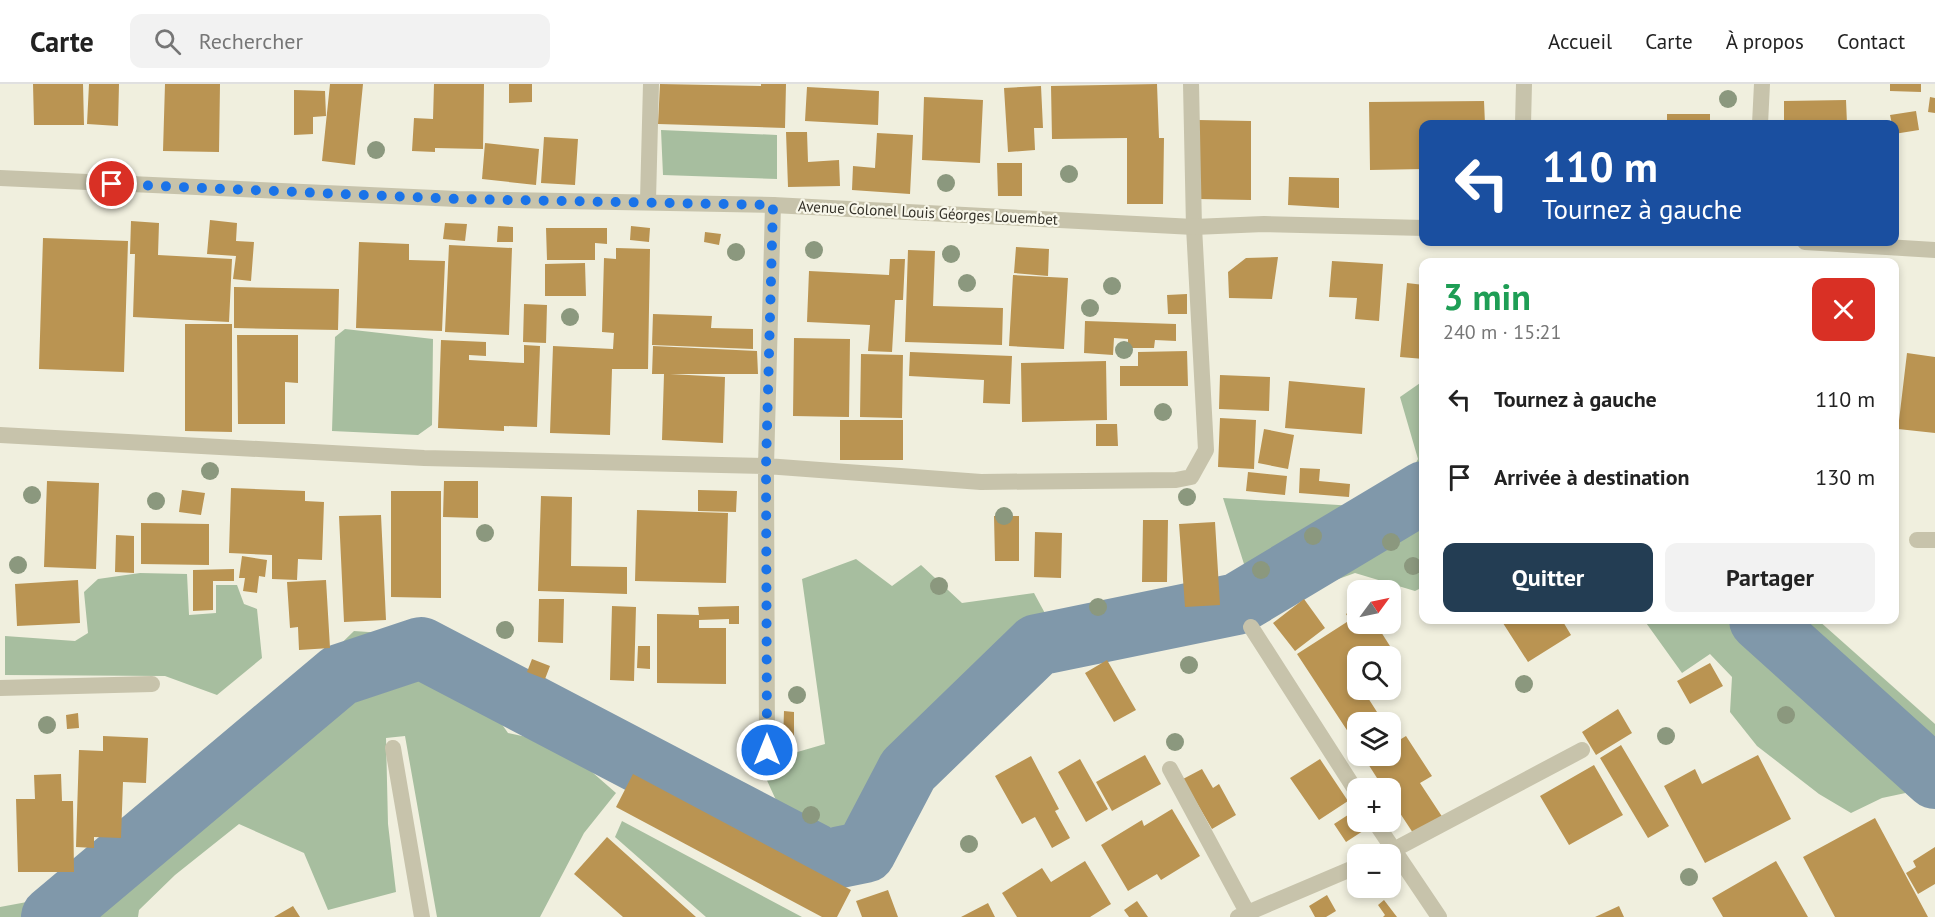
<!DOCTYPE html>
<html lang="fr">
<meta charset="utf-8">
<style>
body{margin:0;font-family:"PT Sans",sans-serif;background:#f2f2f2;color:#222;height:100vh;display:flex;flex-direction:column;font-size:22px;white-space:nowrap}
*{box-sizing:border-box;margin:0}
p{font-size:20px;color:#767676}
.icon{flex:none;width:33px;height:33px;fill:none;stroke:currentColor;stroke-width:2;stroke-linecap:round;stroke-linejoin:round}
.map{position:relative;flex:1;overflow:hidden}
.drawer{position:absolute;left:1419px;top:174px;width:480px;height:366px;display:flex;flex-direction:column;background:#fff;border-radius:12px;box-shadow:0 3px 9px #0003}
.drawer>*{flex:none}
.banner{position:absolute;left:1419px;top:36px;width:480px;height:126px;border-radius:12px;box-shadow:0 3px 9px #0003;background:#1a4fa0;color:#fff;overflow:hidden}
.needle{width:39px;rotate:57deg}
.fabs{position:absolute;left:1347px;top:496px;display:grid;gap:12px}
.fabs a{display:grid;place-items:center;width:54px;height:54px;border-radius:12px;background:#fff;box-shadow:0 3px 9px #0003;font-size:30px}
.pin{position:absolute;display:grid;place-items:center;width:51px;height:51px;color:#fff;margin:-26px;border:3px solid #fff;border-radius:50%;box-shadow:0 2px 6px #0007}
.me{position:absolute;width:66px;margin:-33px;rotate:0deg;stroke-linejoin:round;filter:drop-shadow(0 0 4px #0008)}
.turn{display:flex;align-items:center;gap:21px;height:126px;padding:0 24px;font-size:27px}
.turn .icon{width:78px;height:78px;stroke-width:2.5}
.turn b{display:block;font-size:42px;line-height:51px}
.round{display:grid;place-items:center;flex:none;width:63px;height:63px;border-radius:12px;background:#f2f2f2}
.headline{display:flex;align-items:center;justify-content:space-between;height:102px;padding:0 24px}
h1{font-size:36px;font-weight:700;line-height:45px;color:#1e9e55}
.primary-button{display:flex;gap:12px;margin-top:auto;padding:12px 24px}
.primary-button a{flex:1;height:69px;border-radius:12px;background:#233d53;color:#fff;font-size:24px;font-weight:700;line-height:69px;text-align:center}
.primary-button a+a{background:#f2f2f2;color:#222}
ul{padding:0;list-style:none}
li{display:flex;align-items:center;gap:18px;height:78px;padding:0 24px}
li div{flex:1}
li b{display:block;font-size:22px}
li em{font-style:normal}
header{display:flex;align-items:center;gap:36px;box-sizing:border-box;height:84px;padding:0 30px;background:#fff;border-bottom:2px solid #e0e0e0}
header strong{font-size:28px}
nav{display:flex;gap:33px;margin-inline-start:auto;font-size:21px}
.search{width:420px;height:54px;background:#f2f2f2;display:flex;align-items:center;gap:15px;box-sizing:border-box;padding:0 21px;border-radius:12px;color:#767676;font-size:22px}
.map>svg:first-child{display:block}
.green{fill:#a7be9f}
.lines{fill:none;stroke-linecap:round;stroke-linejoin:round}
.river{stroke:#8098aa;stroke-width:62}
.building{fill:#ba9452}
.minor{stroke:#c7c3ab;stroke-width:16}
.tertiary{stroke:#c7c3ab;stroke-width:16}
.tree{fill:#8b987e}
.route{stroke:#1a73e8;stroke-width:10;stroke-dasharray:0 18}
.labels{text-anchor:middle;stroke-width:4.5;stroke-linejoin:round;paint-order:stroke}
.street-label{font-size:15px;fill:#353229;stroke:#f8f7ea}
</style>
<header>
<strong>Carte</strong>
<div class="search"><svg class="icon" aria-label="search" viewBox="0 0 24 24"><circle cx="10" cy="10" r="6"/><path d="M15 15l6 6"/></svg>Rechercher</div>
<nav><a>Accueil</a><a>Carte</a><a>À propos</a><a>Contact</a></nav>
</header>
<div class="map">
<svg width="1935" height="833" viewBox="0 0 1935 833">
<rect width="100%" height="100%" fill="#f0efde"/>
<path class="green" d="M 661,46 L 777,51 L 777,95 L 663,91 Z
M 345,245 L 433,255 L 432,341 L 418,351 L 332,347 L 335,253 Z
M 1423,297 L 1423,503 L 1415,507 L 1355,489 L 1258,524 L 1223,414 L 1371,423 L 1398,410 L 1418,375 L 1400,313 Z
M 856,475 L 892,502 L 921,481 L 962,519 L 1034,509 L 1047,533 L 983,578 L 911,654 L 865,748 L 786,738 L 759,679 L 825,660 L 802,495 Z
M 140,489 L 187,490 L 189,531 L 216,529 L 216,501 L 237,501 L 244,520 L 257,525 L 262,574 L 217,611 L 165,592 L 5,591 L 5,552 L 75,557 L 88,549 L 84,508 L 98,495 Z
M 1644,536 L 1818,536 L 1935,640 L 1935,679 L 1915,707 L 1882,714 L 1851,729 L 1819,710 L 1757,662 L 1730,628 L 1732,593 L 1710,570 L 1682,589 Z
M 354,547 L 425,552 L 487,619 L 508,649 L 560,660 L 616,709 L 584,749 L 540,833 L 437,833 L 405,652 L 386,654 L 388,740 L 396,808 L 328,826 L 304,769 L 239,740 L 175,791 L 139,826 L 138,833 L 0,833 L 0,823 L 86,807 L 150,711 L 280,619 Z
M 622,737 L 802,833 L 706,833 L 615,753 Z"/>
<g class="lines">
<path class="river" d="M 1760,536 L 1935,694
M 52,833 L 340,591 L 421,564 L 826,776 L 865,768 L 908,686 L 1037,561 L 1237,520 L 1424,408"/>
</g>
<path class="building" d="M 33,0 L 83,0 L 84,41 L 34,41 Z
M 89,0 L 119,0 L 118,42 L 87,40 Z
M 165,0 L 220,0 L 219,68 L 163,67 Z
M 330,0 L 363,0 L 355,81 L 322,77 Z
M 434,0 L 484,0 L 483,65 L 435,64 L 435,68 L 412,67 L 414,34 L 433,35 Z
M 509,0 L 532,0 L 532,18 L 509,19 Z
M 660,0 L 761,2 L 761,0 L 786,0 L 785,44 L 658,40 Z
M 1157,0 L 1159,54 L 1164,54 L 1163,120 L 1127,120 L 1127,54 L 1052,55 L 1051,2 Z
M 1890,0 L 1921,0 L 1921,8 L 1890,7 Z
M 1041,2 L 1043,44 L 1034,44 L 1035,66 L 1008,68 L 1004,4 Z
M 807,3 L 879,7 L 878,41 L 805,37 Z
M 294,6 L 325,7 L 326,32 L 313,33 L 313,50 L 294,51 Z
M 924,13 L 983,16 L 980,79 L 922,76 Z
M 1930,13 L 1935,14 L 1935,29 L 1928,28 Z
M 1846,16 L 1847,40 L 1784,40 L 1784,17 Z
M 1484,17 L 1485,40 L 1424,40 L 1424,85 L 1370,86 L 1369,18 Z
M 1916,27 L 1919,46 L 1894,50 L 1890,31 Z
M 1667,30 L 1710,30 L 1710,40 L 1667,40 Z
M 1198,36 L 1251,37 L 1251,116 L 1198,115 Z
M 786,48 L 807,48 L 808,78 L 839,76 L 840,102 L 788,103 Z
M 877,49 L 913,51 L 910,110 L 852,106 L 853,82 L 875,84 Z
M 544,53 L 578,55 L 575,101 L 541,99 Z
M 485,59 L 539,65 L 536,101 L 482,95 Z
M 997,79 L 1022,79 L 1022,112 L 998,112 Z
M 1289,93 L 1339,94 L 1339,124 L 1288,121 Z
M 210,136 L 237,139 L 236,157 L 254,158 L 251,197 L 233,195 L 236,172 L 207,170 Z
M 131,137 L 159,139 L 158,171 L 232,175 L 229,238 L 133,233 L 135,170 L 130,170 Z
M 445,139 L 467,140 L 465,157 L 443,155 Z
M 498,142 L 513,143 L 513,158 L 497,158 Z
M 631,142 L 650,144 L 649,158 L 630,156 Z
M 546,144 L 607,144 L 607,160 L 595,159 L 595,176 L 547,176 Z
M 705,148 L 721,150 L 719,161 L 704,158 Z
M 43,154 L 128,157 L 124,288 L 39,285 Z
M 359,158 L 409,160 L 409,176 L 445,177 L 442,247 L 356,244 Z
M 449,161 L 512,164 L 509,251 L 445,248 Z
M 1016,163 L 1049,165 L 1048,192 L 1014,189 Z
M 616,164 L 650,165 L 648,285 L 612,285 L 610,351 L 550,349 L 553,262 L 613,265 L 614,249 L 602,248 L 604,174 L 616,175 Z
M 908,166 L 935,167 L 933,222 L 1003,224 L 1002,261 L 905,258 Z
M 1278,173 L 1272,215 L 1229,214 L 1228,188 L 1246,174 Z
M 890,175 L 905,175 L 903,216 L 895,216 L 892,268 L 868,267 L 870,241 L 807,238 L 809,187 L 889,191 Z
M 1332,177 L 1383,180 L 1379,237 L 1355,235 L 1357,214 L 1329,213 Z
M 585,179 L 586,212 L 545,212 L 545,180 Z
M 1013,191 L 1068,194 L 1064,265 L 1009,262 Z
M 1407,199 L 1424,201 L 1424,275 L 1400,273 Z
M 234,203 L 339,205 L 338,246 L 234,244 Z
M 1187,210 L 1187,230 L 1168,230 L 1167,211 Z
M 524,220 L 547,221 L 546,259 L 523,258 Z
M 653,230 L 712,232 L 711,244 L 753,245 L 753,265 L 652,261 Z
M 1085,237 L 1176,240 L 1176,257 L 1155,256 L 1154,264 L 1128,264 L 1128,255 L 1114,254 L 1113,271 L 1084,269 Z
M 185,240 L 232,240 L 232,348 L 185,347 Z
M 237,251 L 298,251 L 298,299 L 285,298 L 285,340 L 238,340 Z
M 794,254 L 850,255 L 849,333 L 793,332 Z
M 441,256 L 486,258 L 486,272 L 469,271 L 469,276 L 524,279 L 524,261 L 540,262 L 537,343 L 504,342 L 504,347 L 438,344 Z
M 653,262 L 757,267 L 758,290 L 670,290 L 725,293 L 723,359 L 662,356 L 664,290 L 652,290 Z
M 1187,267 L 1188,302 L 1120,302 L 1120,282 L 1138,282 L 1138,268 Z
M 910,268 L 1012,272 L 1010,320 L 983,319 L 984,296 L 909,292 Z
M 1907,269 L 1935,273 L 1935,349 L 1898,345 Z
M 861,270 L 903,271 L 902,334 L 860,333 Z
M 1106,277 L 1107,336 L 1022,338 L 1021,279 Z
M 1220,291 L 1270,293 L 1269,327 L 1219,325 Z
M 1289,297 L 1365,304 L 1362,350 L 1285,344 Z
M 1220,334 L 1256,336 L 1254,385 L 1218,383 Z
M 840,336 L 903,336 L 903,376 L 840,376 Z
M 1096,340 L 1117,340 L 1118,362 L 1096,362 Z
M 1264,345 L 1294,351 L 1288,385 L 1258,379 Z
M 1300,384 L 1320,385 L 1319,397 L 1350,400 L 1349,413 L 1299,409 Z
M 1894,384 L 1899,384 L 1899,428 L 1894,428 Z
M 1248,388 L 1287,392 L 1285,411 L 1246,407 Z
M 47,397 L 99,399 L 96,485 L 44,483 Z
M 444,397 L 478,397 L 478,434 L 443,433 Z
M 231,404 L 305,407 L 305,417 L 324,418 L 322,476 L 298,475 L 297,496 L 272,495 L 272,471 L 229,469 Z
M 182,406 L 205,409 L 201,431 L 179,428 Z
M 698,406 L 737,407 L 736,428 L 698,427 Z
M 391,407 L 441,407 L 441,514 L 391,513 Z
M 541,412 L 572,413 L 571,482 L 627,483 L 627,510 L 538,507 Z
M 637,426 L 728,429 L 726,499 L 635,497 Z
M 381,431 L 386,536 L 344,538 L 339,432 Z
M 994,432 L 1019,432 L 1019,477 L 995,477 Z
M 1143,436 L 1168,436 L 1167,498 L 1142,498 Z
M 1215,438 L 1220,521 L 1185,523 L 1179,440 Z
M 141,439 L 209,440 L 209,481 L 141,480 Z
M 1035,448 L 1062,449 L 1061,494 L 1034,493 Z
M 116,451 L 134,452 L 134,489 L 115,488 Z
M 242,472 L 267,476 L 265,493 L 259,492 L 257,509 L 243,507 L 245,494 L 239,494 Z
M 234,485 L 234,497 L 213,497 L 213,526 L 193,527 L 193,486 Z
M 78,496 L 80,539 L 17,542 L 15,500 Z
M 326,496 L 330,564 L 299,566 L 298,543 L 290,544 L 287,498 Z
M 539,515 L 564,515 L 563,559 L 538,558 Z
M 1304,515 L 1325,544 L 1295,567 L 1273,539 Z
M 612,522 L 636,523 L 634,597 L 610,596 Z
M 739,522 L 739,540 L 729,540 L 729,535 L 699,536 L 699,544 L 726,544 L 726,600 L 657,599 L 657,530 L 699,531 L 698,523 Z
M 1358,522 L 1358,540 L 1376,540 L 1395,570 L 1390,573 L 1358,573 L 1358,606 L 1363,606 L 1384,639 L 1358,639 L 1358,663 L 1297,570 L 1350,536 L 1346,530 Z
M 1501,536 L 1562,536 L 1571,551 L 1528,578 Z
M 638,562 L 650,562 L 650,585 L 637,584 Z
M 532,575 L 550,582 L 545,595 L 527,588 Z
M 1107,576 L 1136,626 L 1114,638 L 1085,589 Z
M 1710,579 L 1723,602 L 1690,620 L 1677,597 Z
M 1618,625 L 1632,649 L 1596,671 L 1582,648 Z
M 784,627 L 794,628 L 794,656 L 783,656 Z
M 78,629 L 79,644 L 67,645 L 66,631 Z
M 1390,649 L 1396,658 L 1406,652 L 1432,692 L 1420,699 L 1443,734 L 1415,752 L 1390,714 L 1390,705 L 1384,705 L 1363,672 L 1390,672 Z
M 103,652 L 148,654 L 146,699 L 123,698 L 121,754 L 94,753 L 94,764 L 76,763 L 79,666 L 103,667 Z
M 1621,661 L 1669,742 L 1648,754 L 1600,674 Z
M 1145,671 L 1161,700 L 1112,727 L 1096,698 Z
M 1758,671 L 1791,735 L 1705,779 L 1664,702 L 1695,685 L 1702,700 Z
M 1031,672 L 1059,725 L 1055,727 L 1070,754 L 1052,764 L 1035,733 L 1022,740 L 995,692 Z
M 1080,675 L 1108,725 L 1086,738 L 1058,688 Z
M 1320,675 L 1348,717 L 1319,736 L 1290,694 Z
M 1594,681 L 1623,731 L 1569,761 L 1540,712 Z
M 1202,685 L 1213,704 L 1219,700 L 1236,731 L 1212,745 L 1183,695 Z
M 61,690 L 62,717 L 73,717 L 74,788 L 18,788 L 16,715 L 35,715 L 34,691 Z
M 633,690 L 851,806 L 837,833 L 822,833 L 616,723 Z
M 1172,725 L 1200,772 L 1161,796 L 1157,790 L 1128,807 L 1101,761 L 1142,736 L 1144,742 Z
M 1354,727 L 1358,738 L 1361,738 L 1366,745 L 1346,758 L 1334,740 Z
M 1875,734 L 1928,833 L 1835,833 L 1803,773 Z
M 607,753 L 696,833 L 623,833 L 574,790 Z
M 1935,763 L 1935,800 L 1918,810 L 1906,789 L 1916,783 L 1913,777 Z
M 1085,777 L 1111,820 L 1090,833 L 1017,833 L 1002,809 L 1042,784 L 1051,798 Z
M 1776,777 L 1808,833 L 1723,833 L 1712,814 Z
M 888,806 L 898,833 L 862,833 L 856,817 Z
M 1327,811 L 1336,827 L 1326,833 L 1315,833 L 1309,822 Z
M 1384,816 L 1397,833 L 1383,833 L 1385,831 L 1378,821 Z
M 1137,817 L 1148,833 L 1129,833 L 1124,826 Z
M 988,819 L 995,833 L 961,833 Z
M 293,822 L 300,833 L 274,833 Z
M 1619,822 L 1624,833 L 1595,833 Z"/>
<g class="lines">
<path class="minor" d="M 1523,40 L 1524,0
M 1760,40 L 1762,0
M 648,116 L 651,0
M 0,351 L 424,374 L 766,382 L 981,398 L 1176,396 L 1191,393 L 1206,366 L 1194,143 L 1191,0
M 1917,456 L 1935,456
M 1251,543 L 1358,710
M 0,604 L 152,600
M 393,664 L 422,833
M 767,666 L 766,382 L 773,121
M 1170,685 L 1247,828
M 1375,738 L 1439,833
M 1384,771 L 1582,666
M 1238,833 L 1358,782"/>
<path class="tertiary" d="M 0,94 L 457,115 L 773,121 L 1194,143 L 1264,140 L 1424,144
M 1805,158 L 1935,166"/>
</g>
<g class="tree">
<circle cx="1728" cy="15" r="9"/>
<circle cx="376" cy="66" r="9"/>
<circle cx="1069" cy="90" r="9"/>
<circle cx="946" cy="99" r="9"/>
<circle cx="814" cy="166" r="9"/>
<circle cx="736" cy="168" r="9"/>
<circle cx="951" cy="170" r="9"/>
<circle cx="967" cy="199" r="9"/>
<circle cx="1112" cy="202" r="9"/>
<circle cx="1090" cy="224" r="9"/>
<circle cx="570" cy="233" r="9"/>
<circle cx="1124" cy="266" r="9"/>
<circle cx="1163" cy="328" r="9"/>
<circle cx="210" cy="387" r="9"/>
<circle cx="32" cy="411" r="9"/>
<circle cx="1187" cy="413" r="9"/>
<circle cx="156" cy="417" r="9"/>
<circle cx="1004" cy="432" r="9"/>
<circle cx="485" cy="449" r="9"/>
<circle cx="1313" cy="452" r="9"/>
<circle cx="1391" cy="458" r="9"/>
<circle cx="18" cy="481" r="9"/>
<circle cx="1413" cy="482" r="9"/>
<circle cx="1261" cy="486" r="9"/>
<circle cx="939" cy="502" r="9"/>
<circle cx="1098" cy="523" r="9"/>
<circle cx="505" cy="546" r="9"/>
<circle cx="1189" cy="581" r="9"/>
<circle cx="1524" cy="600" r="9"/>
<circle cx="797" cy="611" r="9"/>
<circle cx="1786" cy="631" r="9"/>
<circle cx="47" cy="641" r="9"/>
<circle cx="1666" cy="652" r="9"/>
<circle cx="1175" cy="658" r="9"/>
<circle cx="811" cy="731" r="9"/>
<circle cx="969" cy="760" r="9"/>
<circle cx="1689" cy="793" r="9"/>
</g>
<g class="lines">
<path class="route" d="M 112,100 L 457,115 L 773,121 L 766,382 L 767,666"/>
</g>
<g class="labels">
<g class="street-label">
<text transform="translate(928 129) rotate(3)" y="5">Avenue Colonel Louis Géorges Louembet</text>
</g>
</g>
</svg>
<div class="fabs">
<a><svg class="needle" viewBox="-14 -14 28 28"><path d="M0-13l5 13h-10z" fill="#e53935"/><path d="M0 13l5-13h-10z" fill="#767676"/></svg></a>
<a><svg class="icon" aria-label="search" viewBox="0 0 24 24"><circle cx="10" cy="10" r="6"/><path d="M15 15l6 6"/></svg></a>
<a><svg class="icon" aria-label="layers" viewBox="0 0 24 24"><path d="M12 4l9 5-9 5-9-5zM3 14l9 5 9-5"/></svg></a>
<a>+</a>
<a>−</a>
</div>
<div class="pin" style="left:112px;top:100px;background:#d93025"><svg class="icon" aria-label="arrive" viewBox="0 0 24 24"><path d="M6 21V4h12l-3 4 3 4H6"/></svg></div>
<svg class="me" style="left:767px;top:666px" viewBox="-20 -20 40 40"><circle r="17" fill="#1a73e8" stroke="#fff" stroke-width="3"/><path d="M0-11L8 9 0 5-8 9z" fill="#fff"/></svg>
<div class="banner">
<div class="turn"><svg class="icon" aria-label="left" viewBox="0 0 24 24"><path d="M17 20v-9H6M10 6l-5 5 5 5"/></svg><div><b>110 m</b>Tournez à gauche</div></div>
</div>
<section class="drawer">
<div class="headline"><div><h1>3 min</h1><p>240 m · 15:21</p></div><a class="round" style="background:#d93025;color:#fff"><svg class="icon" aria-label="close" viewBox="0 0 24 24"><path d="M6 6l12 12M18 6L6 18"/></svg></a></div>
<ul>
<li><svg class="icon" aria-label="left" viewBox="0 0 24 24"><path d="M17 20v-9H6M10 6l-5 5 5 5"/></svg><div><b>Tournez à gauche</b></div><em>110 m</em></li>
<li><svg class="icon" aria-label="arrive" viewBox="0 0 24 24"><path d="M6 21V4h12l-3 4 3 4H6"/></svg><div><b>Arrivée à destination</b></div><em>130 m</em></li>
</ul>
<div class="primary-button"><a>Quitter</a><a>Partager</a></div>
</section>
</div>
